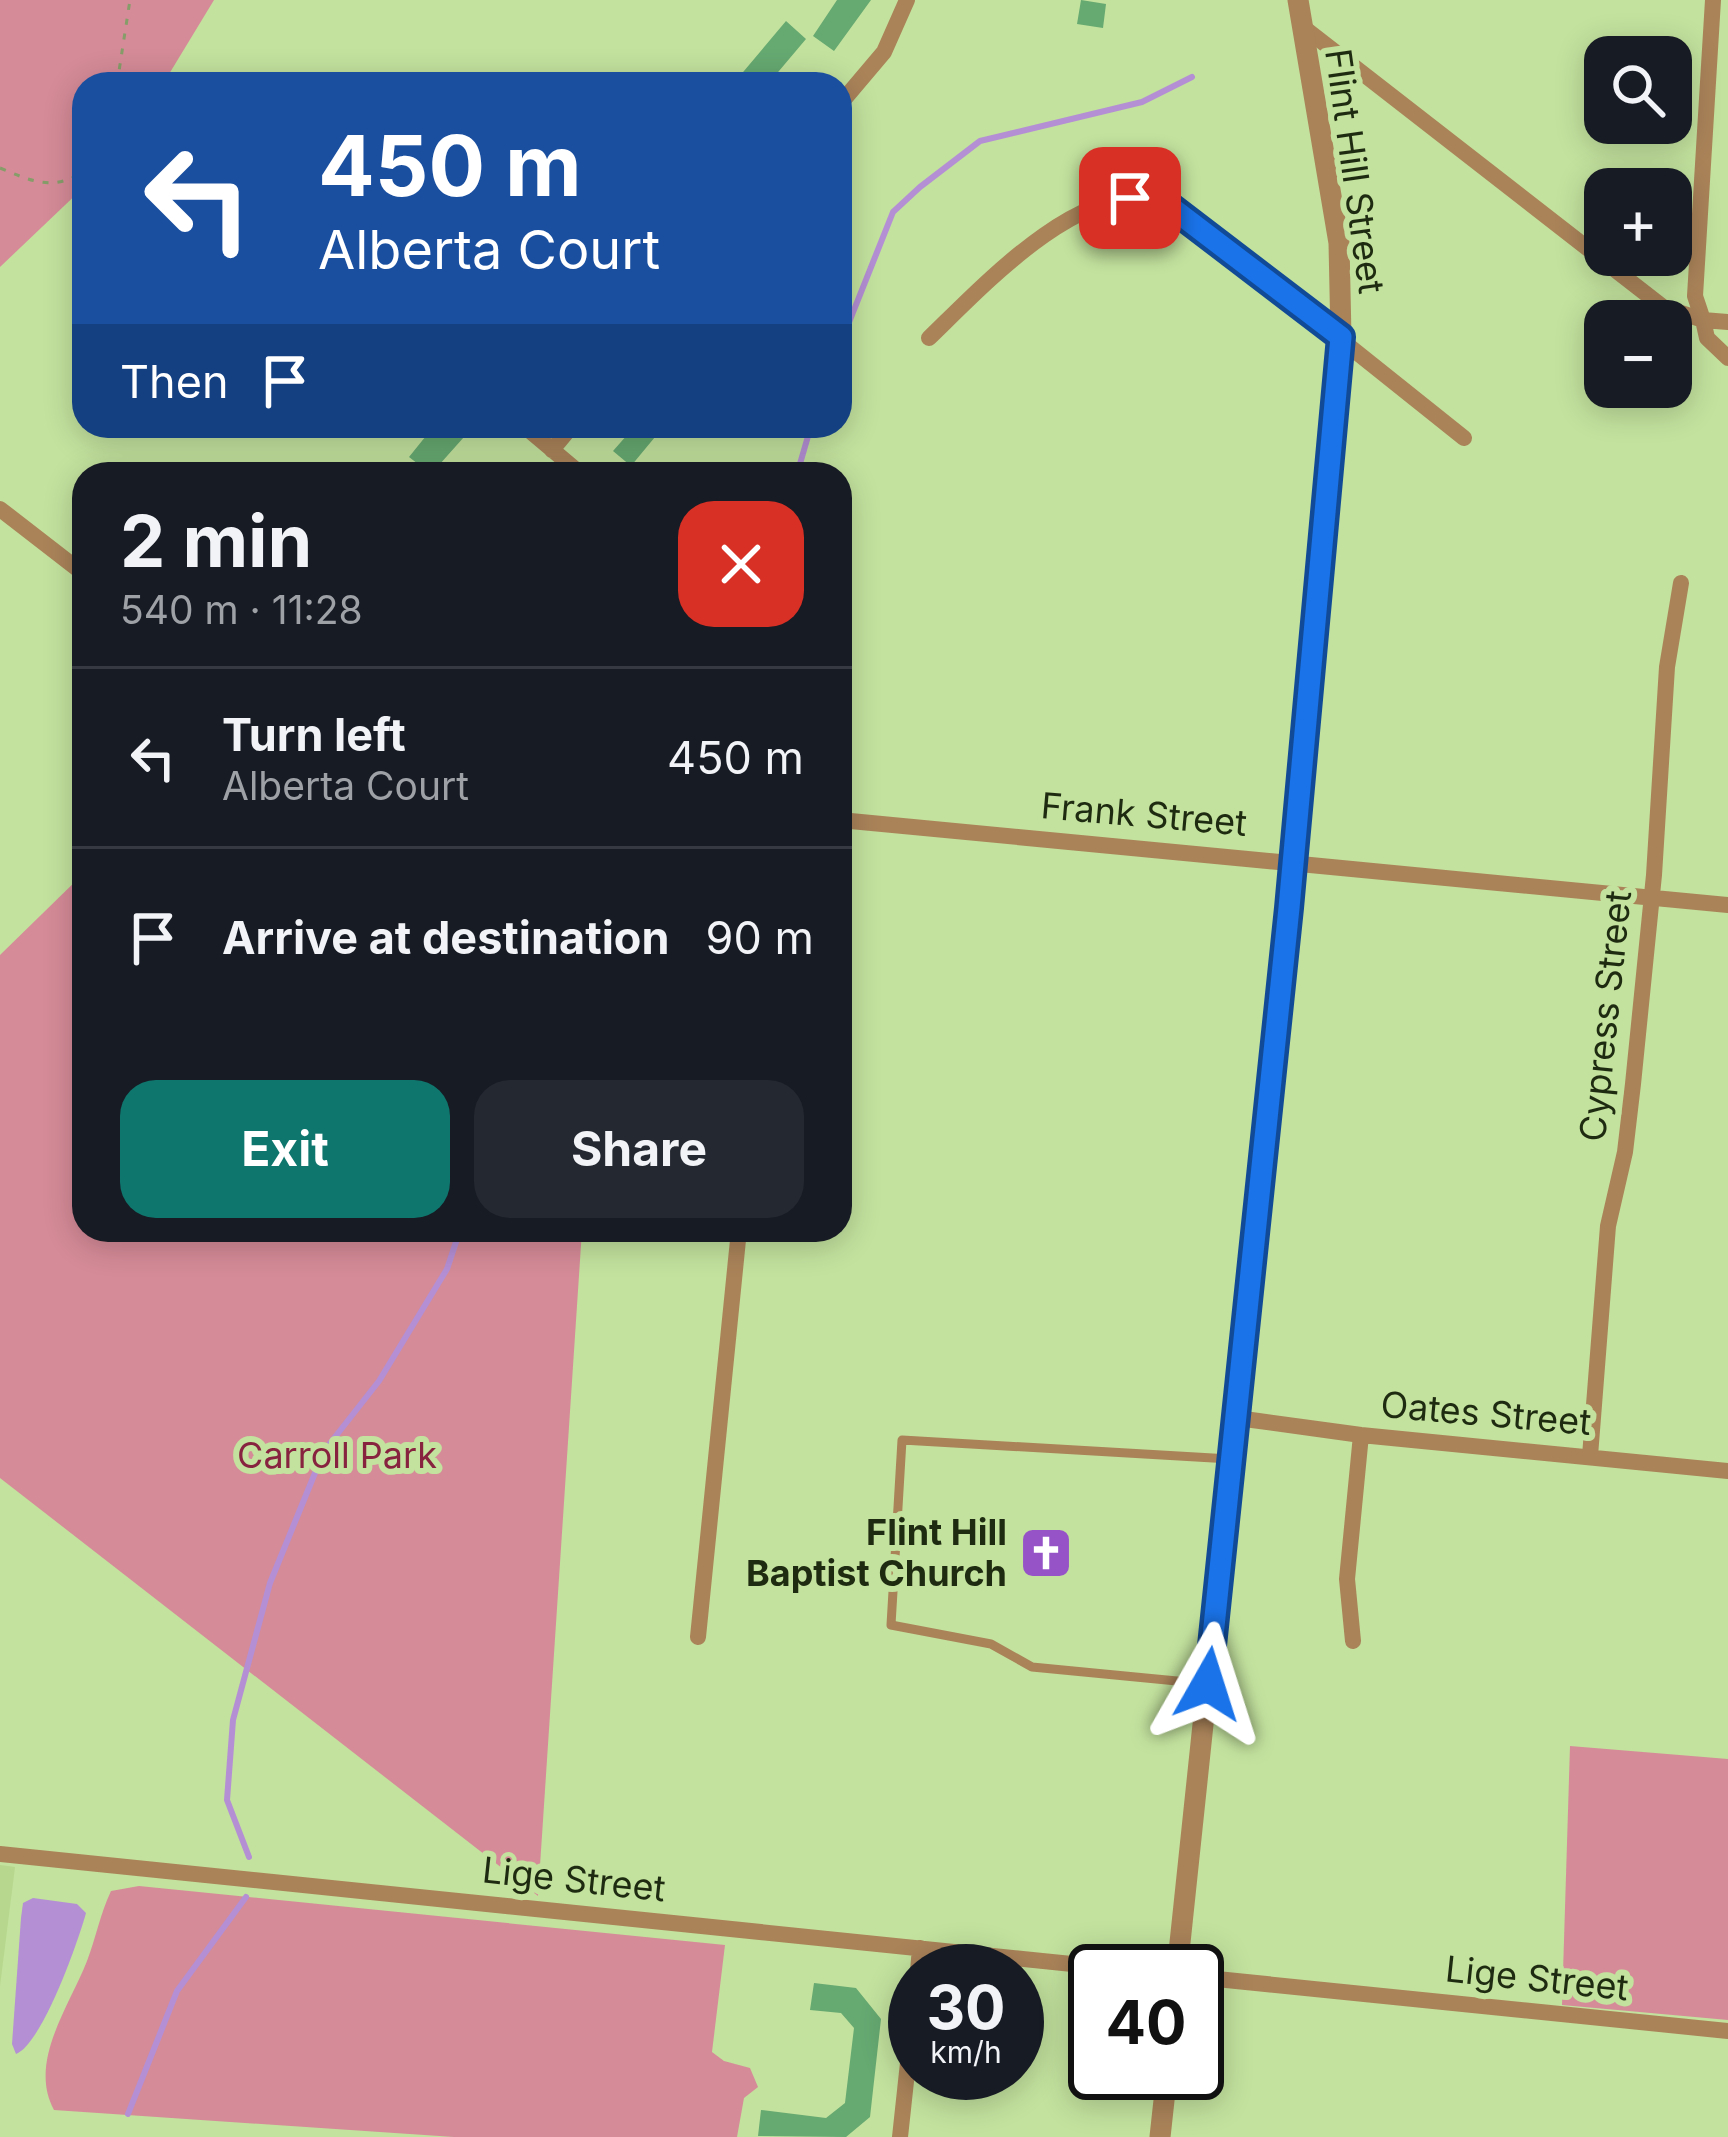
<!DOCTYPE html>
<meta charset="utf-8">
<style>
body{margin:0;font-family:Inter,sans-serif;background:#242831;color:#f1f3f6;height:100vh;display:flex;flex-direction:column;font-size:45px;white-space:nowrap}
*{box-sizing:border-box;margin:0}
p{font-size:39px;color:#9ea1a6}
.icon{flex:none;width:66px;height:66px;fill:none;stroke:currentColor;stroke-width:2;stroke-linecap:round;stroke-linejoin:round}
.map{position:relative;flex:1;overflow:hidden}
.drawer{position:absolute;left:72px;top:462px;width:780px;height:780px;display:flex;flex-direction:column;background:#171b24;border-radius:36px;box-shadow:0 6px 30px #0003}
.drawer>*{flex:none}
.guide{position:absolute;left:72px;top:72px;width:780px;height:366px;border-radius:36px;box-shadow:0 6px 30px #0003;background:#1a4fa0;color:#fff;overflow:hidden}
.controls{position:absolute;left:1584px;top:36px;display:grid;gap:24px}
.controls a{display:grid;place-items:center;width:108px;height:108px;border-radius:24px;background:#171b24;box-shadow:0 6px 30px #0003;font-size:60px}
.speed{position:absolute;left:888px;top:1944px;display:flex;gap:24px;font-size:60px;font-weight:700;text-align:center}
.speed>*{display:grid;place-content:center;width:156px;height:156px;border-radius:50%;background:#171b24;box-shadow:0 6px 30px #0003;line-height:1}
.speed small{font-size:30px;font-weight:400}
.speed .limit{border:6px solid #111;border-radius:18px;background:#fff;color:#111}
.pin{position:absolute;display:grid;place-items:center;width:102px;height:102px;color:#fff;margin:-51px;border-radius:24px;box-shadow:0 6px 18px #0006}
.me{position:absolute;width:132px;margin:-66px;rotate:6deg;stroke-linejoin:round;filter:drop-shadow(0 0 9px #0008)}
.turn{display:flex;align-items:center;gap:42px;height:252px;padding:0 48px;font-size:54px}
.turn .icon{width:156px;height:156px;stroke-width:2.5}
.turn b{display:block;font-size:84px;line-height:102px}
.then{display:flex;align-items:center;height:114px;padding:0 48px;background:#0003;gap:24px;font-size:45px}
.round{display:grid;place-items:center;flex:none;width:126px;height:126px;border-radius:36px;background:#242831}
.headline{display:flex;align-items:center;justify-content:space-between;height:204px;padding:0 48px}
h1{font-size:72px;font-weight:700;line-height:90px}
.primary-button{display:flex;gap:24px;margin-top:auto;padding:24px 48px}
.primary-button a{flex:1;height:138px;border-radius:36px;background:#0f766e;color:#fff;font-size:48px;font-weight:700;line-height:138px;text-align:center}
.primary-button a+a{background:#242831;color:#f1f3f6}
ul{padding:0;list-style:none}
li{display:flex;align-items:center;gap:36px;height:180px;padding:0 48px;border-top:3px solid #363941}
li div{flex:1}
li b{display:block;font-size:45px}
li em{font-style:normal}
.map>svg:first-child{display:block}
.built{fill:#b6d78d}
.green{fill:#d58b98}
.water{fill:#b48fd4}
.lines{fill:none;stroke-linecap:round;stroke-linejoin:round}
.stream{stroke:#b48fd4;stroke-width:6}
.building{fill:#66a971}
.path{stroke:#869d69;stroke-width:3;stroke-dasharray:6 9;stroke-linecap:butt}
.service{stroke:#aa8359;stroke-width:9}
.minor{stroke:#aa8359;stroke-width:16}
.tertiary{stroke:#aa8359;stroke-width:21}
.route-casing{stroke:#114b97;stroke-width:30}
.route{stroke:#1a73e8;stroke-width:21}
.labels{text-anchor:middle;stroke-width:12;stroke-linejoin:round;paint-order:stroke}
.street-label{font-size:36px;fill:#1f2b10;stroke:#c3e29e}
.park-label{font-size:36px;fill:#87223f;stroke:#c3e29e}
.poi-label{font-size:36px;font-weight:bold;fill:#1f2b10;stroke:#c3e29e;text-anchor:end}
</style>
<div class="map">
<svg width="1728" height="2137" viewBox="0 0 1728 2137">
<rect width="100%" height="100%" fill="#c3e29e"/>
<path class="built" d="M 0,1865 L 15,1867 L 0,1986 Z"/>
<path class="green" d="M 0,0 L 214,0 L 163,84 L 84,84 L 84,187 L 0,267 Z
M 84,873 L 84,1230 L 582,1230 L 538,1896 L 0,1478 L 0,955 Z
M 1570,1746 L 1728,1759 L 1728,2020 L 1562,2005 Z
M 139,1886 L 725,1945 L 712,2052 L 724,2061 L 750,2068 L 758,2087 L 744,2098 L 737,2137 L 454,2137 L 54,2110 C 28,2062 69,2007 87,1961 C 96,1938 100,1914 111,1891 Z"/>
<path class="water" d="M 33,1898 L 77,1904 L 86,1913 C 78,1942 42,2044 16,2054 L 12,2044 L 21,1918 L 23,1903 Z"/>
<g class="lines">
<path class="stream" d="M 840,345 L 893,212 L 920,187 L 980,141 L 1142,102 L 1192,77
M 797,474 L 811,426
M 249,1857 L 227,1800 L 233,1720 L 270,1583 L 324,1451 L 379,1381 L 447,1269 L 460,1230
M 128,2114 L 177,1991 L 246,1897"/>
</g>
<path class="building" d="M 837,0 L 871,0 L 834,51 L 813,36 Z
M 1081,0 L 1106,4 L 1103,28 L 1077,24 Z
M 786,21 L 806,39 L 768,84 L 733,84 Z
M 434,426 L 450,426 L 464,437 L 431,474 L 409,457 Z
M 635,426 L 643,426 L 655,437 L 631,466 L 613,451 Z
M 814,1983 L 856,1988 L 881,2019 L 870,2117 L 846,2137 L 758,2136 L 761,2110 L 826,2118 L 845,2103 L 854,2028 L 841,2013 L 810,2010 Z"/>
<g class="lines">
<path class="path" d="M 117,84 L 130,0
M 0,168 C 31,181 54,192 84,171"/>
<path class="service" d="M 1208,1684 L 1032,1667 L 991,1644 L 891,1625 L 902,1440 L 1230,1459"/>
<path class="minor" d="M 1713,0 L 1695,296 L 1703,320 L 1728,322
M 1303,27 L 1663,307 L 1703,320 L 1707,338 L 1728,358
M 840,104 L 884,52 L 907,0
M 929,338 C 979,290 1077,183 1153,200 C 1170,203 1186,218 1201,228 L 1464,438
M 524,426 L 581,474
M 552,450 L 572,426
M 0,509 L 84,574
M 840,820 L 1728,905
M 1237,1418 L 1361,1435 L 1728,1471
M 1590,1456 L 1608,1226 L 1625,1152 L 1633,1084 L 1654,875 L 1667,667 L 1681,583
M 698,1637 L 739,1230
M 1353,1641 L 1347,1579 L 1361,1435
M 0,1854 L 1140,1971
M 918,1971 L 920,1948
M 1197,1977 L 1728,2031
M 900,2137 L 915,1998"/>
<path class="tertiary" d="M 1177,1971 L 1294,862 L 1341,337 L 1339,243 L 1298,0
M 1160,2137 L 1167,2073"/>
</g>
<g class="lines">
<g class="route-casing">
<path id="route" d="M 1130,198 L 1158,200 L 1172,208 L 1341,337 L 1289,908 L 1208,1684"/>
</g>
<use href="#route" class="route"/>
</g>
<defs>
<g id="church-square" transform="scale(2.7)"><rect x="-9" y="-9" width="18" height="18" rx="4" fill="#9653c8" stroke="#c3e29e"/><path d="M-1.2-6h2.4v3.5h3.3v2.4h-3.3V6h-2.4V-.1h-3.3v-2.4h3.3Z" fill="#fff"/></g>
</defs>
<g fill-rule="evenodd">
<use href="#church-square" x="1046" y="1553"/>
</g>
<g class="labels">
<g class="street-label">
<text transform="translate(1355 171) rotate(82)" y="13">Flint Hill Street</text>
<text transform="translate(1144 814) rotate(5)" y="13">Frank Street</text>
<text transform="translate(1605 1016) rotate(-84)" y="13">Cypress Street</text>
<text transform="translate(1486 1413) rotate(5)" y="13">Oates Street</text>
<text transform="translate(574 1879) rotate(6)" y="13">Lige Street</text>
<text transform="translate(1537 1978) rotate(6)" y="13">Lige Street</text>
</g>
<g class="park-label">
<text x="337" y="1468">Carroll Park</text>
</g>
<g class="poi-label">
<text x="1007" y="1545">Flint Hill<tspan x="1007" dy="41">Baptist Church</tspan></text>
</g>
</g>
</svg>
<div class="controls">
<a><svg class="icon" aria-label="search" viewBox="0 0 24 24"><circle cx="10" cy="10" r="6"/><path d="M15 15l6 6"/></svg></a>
<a>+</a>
<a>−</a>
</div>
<div class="speed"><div>30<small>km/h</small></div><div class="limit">40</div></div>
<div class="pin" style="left:1130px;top:198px;background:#d93025"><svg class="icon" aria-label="arrive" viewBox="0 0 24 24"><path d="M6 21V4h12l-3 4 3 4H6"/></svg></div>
<svg class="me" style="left:1208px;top:1684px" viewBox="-20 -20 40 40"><path d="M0-17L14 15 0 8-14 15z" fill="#1a73e8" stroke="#fff" stroke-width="4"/></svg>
<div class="guide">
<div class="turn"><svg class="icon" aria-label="left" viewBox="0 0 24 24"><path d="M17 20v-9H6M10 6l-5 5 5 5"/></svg><div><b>450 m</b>Alberta Court</div></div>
<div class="then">Then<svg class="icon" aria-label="arrive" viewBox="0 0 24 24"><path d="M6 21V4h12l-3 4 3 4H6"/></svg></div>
</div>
<section class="drawer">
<div class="headline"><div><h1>2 min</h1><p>540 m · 11:28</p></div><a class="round" style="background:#d93025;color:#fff"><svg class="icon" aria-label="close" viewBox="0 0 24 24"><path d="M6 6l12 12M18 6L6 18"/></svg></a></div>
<ul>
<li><svg class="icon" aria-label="left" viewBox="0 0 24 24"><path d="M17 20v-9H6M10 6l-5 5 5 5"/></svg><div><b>Turn left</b><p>Alberta Court</p></div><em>450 m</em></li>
<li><svg class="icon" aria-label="arrive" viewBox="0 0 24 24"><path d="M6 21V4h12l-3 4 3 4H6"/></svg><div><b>Arrive at destination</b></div><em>90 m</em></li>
</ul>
<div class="primary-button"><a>Exit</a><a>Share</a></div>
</section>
</div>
